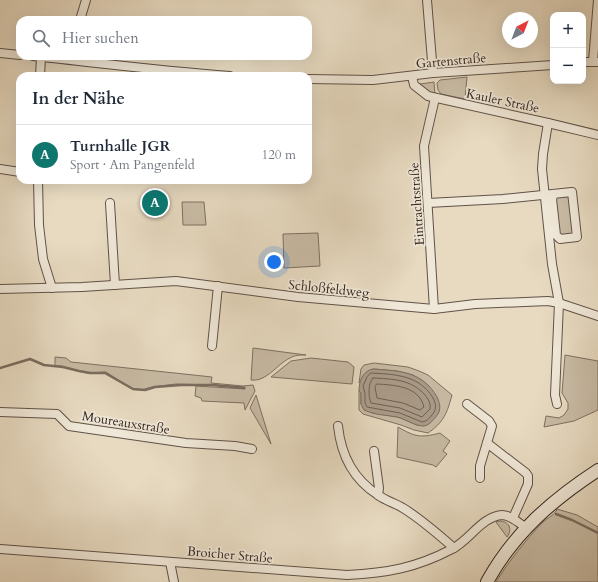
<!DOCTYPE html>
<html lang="de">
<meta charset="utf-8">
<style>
body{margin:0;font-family:Cardo,serif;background:#f6f6f7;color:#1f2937}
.controls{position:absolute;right:12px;top:12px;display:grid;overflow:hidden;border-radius:8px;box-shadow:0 4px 16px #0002}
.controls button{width:36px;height:36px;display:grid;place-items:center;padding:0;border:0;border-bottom:1px solid #e0e1e3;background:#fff;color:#1f2937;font:20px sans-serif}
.compass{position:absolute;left:502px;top:12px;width:36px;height:36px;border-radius:50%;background:#fff;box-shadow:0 4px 16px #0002;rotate:42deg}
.you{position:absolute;left:274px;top:262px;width:14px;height:14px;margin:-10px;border:3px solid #fff;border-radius:50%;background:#1a73e8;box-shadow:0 0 0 6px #1a73e833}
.badge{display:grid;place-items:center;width:26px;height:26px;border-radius:50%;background:#0f766e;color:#fff;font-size:13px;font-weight:700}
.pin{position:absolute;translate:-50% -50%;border:2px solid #fff;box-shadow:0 1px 4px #0006}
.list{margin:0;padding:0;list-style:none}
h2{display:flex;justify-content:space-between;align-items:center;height:52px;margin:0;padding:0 16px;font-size:17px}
h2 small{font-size:13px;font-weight:400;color:#747a83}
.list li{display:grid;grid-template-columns:26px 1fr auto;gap:12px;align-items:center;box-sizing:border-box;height:60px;padding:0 16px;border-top:1px solid #e0e1e3}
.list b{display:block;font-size:15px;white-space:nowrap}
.list p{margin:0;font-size:13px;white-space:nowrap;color:#747a83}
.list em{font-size:13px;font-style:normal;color:#747a83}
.icon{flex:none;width:22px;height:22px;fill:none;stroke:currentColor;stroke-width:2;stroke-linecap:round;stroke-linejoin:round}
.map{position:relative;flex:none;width:598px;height:582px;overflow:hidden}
.search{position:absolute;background:#fff;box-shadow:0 4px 16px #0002;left:16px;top:16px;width:296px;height:44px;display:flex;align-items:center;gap:10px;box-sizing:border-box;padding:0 14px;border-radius:12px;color:#747a83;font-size:15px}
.panel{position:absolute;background:#fff;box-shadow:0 4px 16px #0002;left:16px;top:72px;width:296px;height:112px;border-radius:12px}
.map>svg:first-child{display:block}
</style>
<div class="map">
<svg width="598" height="582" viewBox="0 0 598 582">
<rect width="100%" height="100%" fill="#e7dac1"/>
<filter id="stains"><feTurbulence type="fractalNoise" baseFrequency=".005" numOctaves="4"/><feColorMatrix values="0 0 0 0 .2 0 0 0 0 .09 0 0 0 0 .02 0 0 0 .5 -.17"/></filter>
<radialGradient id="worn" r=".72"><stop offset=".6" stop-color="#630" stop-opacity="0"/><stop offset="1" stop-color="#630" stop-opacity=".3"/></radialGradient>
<g fill="#c8bba5" stroke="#7e7062">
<polygon points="467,77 465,99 441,94 438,90 437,83 440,80"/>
<polygon points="434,82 435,94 428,92 420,84"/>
<polygon points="569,194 575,234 560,238 554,200 556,196"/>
<polygon points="182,202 204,202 206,225 183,225"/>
<polygon points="318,233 320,266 284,268 283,234"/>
<path d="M253 348 306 355C300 355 295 355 290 358 277 364 267 382 251 380Z"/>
<polygon points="565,355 598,361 598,410 574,421 544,427 546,416 559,418 564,415 568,409 568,403 562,393"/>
<polygon points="55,357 66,358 71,362 212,377 211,383 243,386 253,385 255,391 245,410 244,403 202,401 201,398 195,396 196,386 245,389 245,387 211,385 176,384 152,387 142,390 132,389 106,372 87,373 61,366 55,366"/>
<polygon points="311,358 348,362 354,367 352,384 271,377 291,361"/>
<path d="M374 363 408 367 419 371 428 375 452 395C447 413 444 422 428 433L414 430 401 425 363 414 359 410V391L361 393V404L372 413 398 417 417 425H426L432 421 428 385 413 375 397 371 373 369 363 376 361 381 359 383 361 369 364 365Z"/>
<polygon points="256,395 271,444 250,408"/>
<path d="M398 427C415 437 421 438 440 433L450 441 443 451 447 454 436 467 433 465 397 457Z"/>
<path d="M557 509 577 515 598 527V582H496C509 561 525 541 542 523 547 518 555 515 557 509Z"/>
<path d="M499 521C509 521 513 529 507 537L496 522Z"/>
</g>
<path fill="#aa9c8a" stroke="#7a6c5f" d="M373 369C400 371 422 371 437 397 440 403 441 409 438 414 434 419 430 425 424 426 414 426 406 419 397 417 386 415 375 415 364 410L361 404V393L359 391C359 382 362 371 373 369Z"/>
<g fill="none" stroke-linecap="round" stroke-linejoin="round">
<g stroke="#6e6054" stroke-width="1">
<path d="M371 373C376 373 382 374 387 374 406 376 422 380 433 398 436 404 437 409 432 415 429 419 427 421 422 422L400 413 367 407 365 403V393L363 386 367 377Z"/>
<path d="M373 378C392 379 411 379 425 395 428 399 431 403 430 409L422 417 400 408 371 403C368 396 368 383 373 378Z"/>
<path d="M377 384C394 385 419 386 424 407L420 410 403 403 377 398 375 387Z"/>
</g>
<g stroke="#7a6c5f" stroke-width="2.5">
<polyline points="0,368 30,359 44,365 63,367 79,371 90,373 105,373 133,389 145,390 155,387 181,385 213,385 244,388"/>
<polyline points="556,514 572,520 598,533"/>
</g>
<defs>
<g id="minor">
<polyline points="427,0 433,73"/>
<polyline points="80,20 86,0"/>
<polyline points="0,53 20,55"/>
<path d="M33 56C99 63 164 71 230 76"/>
<polyline points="593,61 598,0"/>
<polyline points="583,62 598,62"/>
<polyline points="40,76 41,57"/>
<polyline points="412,76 414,85 428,96 548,123 598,135"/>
<polyline points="308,79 373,80 433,73 553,65"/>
<polyline points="548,123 543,154 542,169 552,264 559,303 555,395 557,404"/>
<polyline points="0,169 20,172"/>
<polyline points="38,180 39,225 43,259 52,288"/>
<polyline points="110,203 115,285"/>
<polyline points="428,203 503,199 572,192 577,237 560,239 556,235 552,199 554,194"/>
<polyline points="0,289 82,287 176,281 298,297 434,309 475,304 548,301 559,303 598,316"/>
<polyline points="434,309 424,146 435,98"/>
<polyline points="212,346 218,286"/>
<polyline points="467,404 489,421 492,426 480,466 480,478"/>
<polyline points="0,412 57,414 69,426 186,443 235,446 252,449"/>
<path d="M338 426C341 455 353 479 378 495 386 501 395 503 403 508 421 519 438 534 454 548"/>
<polyline points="487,443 526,473 528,476 528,484 513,518"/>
<polyline points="374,451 379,488 378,495"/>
<path d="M0 549 347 575C387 573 416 568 452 549 470 540 481 517 502 515 511 515 519 523 526 528"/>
<polyline points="170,562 174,582"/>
</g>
<path id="secondary" d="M487 582C514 533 552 500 598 470"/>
</defs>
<use href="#minor" stroke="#605247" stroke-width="10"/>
<use href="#secondary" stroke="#33241e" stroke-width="14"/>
<use href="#minor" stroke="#efe7d7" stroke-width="8"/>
<use href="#secondary" stroke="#efe7d7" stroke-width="12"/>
</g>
<g text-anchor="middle" stroke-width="3.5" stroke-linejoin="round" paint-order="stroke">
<g font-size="13" fill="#33241e" stroke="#efe7d7">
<text transform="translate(451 60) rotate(-5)" y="5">Gartenstraße</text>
<text transform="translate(503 100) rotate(12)" y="5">Kauler Straße</text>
<text transform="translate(416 204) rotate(-94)" y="5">Eintrachtstraße</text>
<text transform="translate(329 288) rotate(6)" y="5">Schloßfeldweg</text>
<text transform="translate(126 422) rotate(9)" y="5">Moureauxstraße</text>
<text transform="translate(230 554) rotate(5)" y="5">Broicher Straße</text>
</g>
</g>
<rect width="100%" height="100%" filter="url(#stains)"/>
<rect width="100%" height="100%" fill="url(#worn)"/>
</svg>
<div class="controls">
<button>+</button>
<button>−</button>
</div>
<svg class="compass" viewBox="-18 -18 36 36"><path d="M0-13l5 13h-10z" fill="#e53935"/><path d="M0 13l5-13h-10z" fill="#747a83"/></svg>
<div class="you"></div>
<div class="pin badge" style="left:155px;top:203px">A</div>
<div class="search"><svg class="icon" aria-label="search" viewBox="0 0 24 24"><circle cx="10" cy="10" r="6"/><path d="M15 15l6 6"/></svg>Hier suchen</div>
<section class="panel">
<h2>In der Nähe<small></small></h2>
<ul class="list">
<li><span class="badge">A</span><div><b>Turnhalle JGR</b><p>Sport · Am Pangenfeld</p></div><em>120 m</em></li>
</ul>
</section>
</div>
